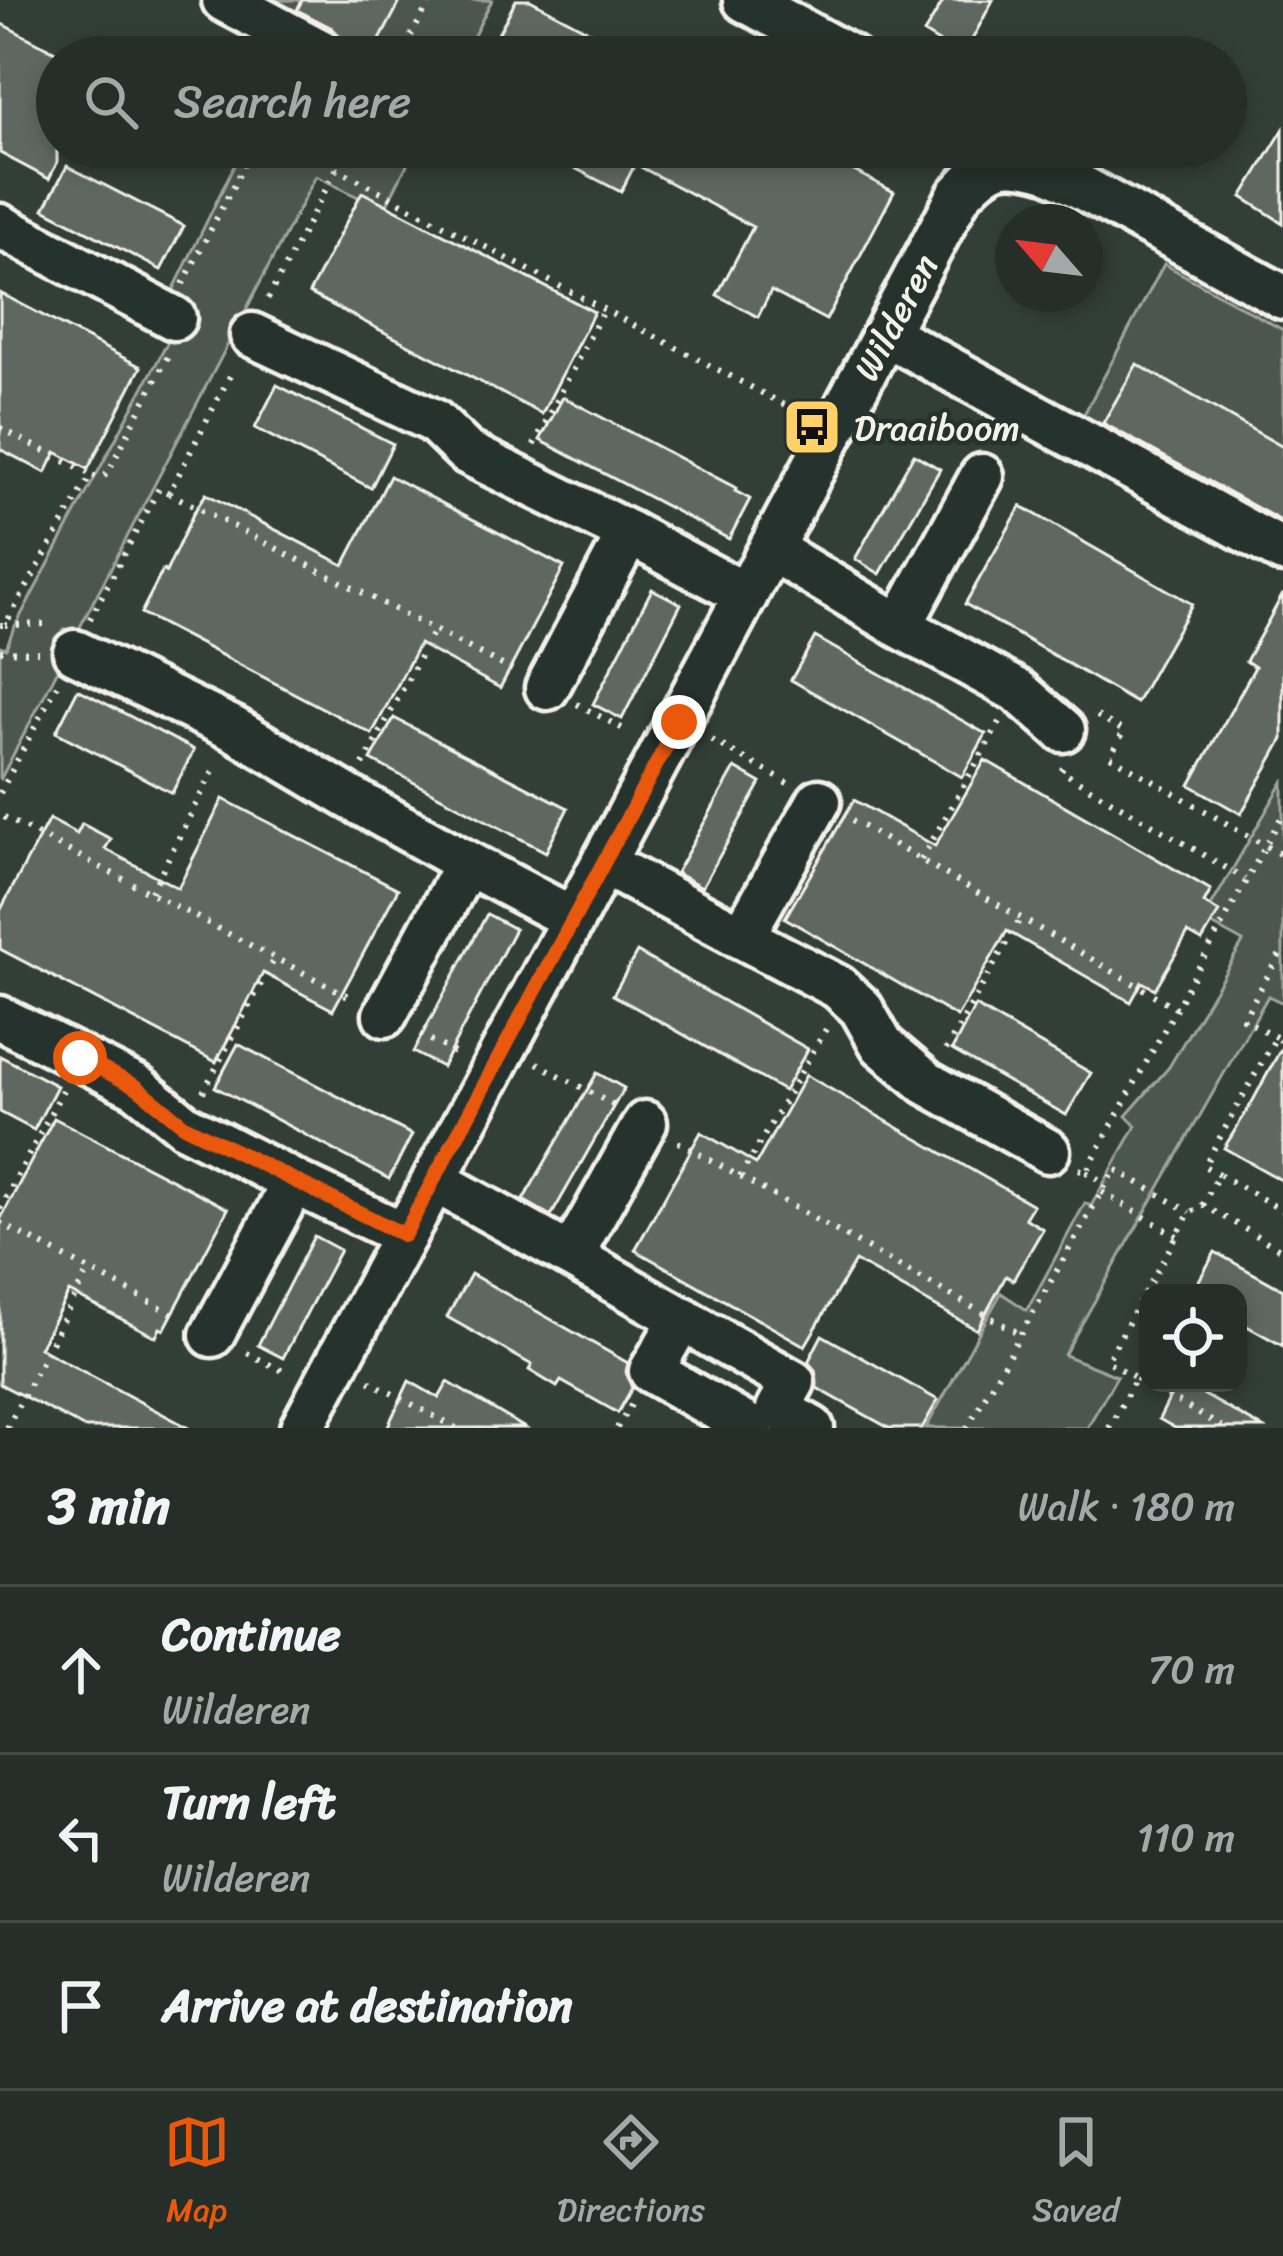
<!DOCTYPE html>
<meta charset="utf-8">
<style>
body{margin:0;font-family:Sriracha,sans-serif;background:#2e3632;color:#f1f3f6}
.controls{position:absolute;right:36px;bottom:36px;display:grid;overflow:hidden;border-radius:24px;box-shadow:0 6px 18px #0003}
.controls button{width:108px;height:108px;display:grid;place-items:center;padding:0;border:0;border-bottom:3px solid #424a47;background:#262e2a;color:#f1f3f6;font:60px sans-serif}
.compass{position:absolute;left:995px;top:204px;width:108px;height:108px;border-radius:50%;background:#262e2a;box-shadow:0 6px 18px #0003;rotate:298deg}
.stop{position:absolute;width:36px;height:36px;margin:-27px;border:9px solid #ea580c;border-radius:50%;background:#fff}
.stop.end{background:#ea580c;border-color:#fff;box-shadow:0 3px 12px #0008}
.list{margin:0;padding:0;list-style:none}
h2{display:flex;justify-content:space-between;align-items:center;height:156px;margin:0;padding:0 48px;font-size:51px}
h2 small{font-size:39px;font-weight:400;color:#a4a8a8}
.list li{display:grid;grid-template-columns:78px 1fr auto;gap:36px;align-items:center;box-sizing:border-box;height:168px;padding:0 48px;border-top:3px solid #424a47}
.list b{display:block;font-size:45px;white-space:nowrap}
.list p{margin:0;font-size:39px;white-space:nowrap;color:#a4a8a8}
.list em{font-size:39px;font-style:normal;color:#a4a8a8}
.icon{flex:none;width:66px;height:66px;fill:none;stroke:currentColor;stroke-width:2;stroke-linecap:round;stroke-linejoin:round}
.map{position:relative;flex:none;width:1283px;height:1428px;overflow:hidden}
.search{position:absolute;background:#262e2a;box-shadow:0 6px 18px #0003;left:36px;right:36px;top:36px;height:132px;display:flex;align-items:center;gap:30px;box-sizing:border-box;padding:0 42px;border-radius:66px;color:#a4a8a8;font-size:45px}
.sheet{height:660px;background:#262e2a}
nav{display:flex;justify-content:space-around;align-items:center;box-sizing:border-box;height:168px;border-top:3px solid #424a47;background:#262e2a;font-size:33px;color:#a4a8a8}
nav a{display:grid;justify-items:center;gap:6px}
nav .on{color:#ea580c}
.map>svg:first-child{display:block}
</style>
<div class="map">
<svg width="1283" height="1428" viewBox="0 0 1283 1428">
<rect width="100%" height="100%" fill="#323e38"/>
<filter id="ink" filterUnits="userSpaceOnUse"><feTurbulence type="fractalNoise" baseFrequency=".00833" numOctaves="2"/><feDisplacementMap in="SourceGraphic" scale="24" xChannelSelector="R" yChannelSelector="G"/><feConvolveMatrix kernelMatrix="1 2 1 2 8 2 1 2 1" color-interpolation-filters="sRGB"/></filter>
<g filter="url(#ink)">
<g fill="#4c564f" stroke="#a0a49c" stroke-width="3">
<polygon points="270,0 492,0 463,57 351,57 358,43"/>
<polygon points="243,147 416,147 384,210 316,176 0,780 0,646 6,648 13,630 185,310 168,301"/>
<polygon points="1164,264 1283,330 1283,528 1083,416"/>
<polygon points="1283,782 1283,1003 1268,996 1064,1355 1117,1376 1087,1428 926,1428 1001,1293 1027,1310 1085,1203 1091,1206 1136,1126 1126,1116 1169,1067 1243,942 1203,920"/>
</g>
<g fill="#5f6861" stroke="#f4f1e8" stroke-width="3">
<polygon points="302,0 401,0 371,57 344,56 345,49 341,37 332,28 297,10"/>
<polygon points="516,0 530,0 638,57 486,57"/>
<polygon points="944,0 993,0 963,57 924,33"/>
<polygon points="0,23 57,53 57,163 49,179 0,153"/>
<polygon points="1283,130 1283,223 1242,197"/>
<polygon points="534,147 759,147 787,161 795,147 808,147 894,192 826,320 771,291 758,317 717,295 753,227 635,164 621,192"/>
<polygon points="67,166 184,226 161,270 44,209"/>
<polygon points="362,192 594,312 542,414 309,293"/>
<polygon points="0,293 141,367 88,469 56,452 46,473 0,449"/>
<polygon points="1137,364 1283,447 1283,522 1103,423"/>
<polygon points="277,385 393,444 371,488 255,428"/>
<polygon points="563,397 736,488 735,491 750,499 729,539 540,440"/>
<polygon points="914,454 940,469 880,574 855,559"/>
<polygon points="390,476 564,567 500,688 419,644 372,734 141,613 163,570 166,572 194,512 206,494 344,565"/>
<polygon points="1021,506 1192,604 1136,703 965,604"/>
<polygon points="652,589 681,604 622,719 593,704"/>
<polygon points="1283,594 1283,739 1241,814 1190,785 1255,667 1246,661"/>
<polygon points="815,637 986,734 962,777 791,680"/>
<polygon points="78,689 194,750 172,793 56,732"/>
<polygon points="394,718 568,808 546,852 371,760"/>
<polygon points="985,760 1211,890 1204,903 1219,912 1202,941 1188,933 1155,989 1142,982 1131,1002 1007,931 957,1017 785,918 854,800 935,846"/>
<polygon points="735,768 761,783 702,887 676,873"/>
<polygon points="223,799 398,889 333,1010 263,973 216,1062 0,949 0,911 49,819 77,834 82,824 111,839 105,849 178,888"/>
<polygon points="487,914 515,929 442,1067 413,1052"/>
<polygon points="637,952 808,1049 784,1091 613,995"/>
<polygon points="975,1006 1091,1073 1066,1115 952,1050"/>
<polygon points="238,1044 412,1135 389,1179 215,1087"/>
<polygon points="1283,1045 1283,1181 1224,1148 1250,1106"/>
<polygon points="0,1056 57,1086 34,1130 0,1112"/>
<polygon points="597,1073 624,1088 551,1216 523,1200"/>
<polygon points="806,1075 1033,1205 1025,1218 1043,1229 1013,1280 1006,1276 977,1330 855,1261 805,1346 635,1250 701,1132 756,1164"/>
<polygon points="54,1118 228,1209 164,1330 160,1328 156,1337 69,1292 39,1348 189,1428 85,1428 0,1384 0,1220"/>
<polygon points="314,1236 340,1250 283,1358 258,1345"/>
<polygon points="1215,1252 1283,1290 1283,1346 1238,1321 1238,1293 1192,1293"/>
<polygon points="471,1274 628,1363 626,1372 632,1388 618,1413 561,1381 557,1387 529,1370 532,1365 447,1317"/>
<polygon points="822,1335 938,1400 922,1428 889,1428 817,1388 815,1370 808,1362"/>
<polygon points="409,1381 439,1398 448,1382 525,1428 387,1428"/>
<polygon points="1177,1383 1183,1383 1263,1428 1175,1428 1159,1419"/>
</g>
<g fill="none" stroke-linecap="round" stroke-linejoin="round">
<defs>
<g id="street">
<polyline points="224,0 320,51"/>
<polyline points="745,0 850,57"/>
<polyline points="0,226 174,318"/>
<polyline points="886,334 1283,551"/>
<polyline points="252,335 434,421 466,452 629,533"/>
<polyline points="771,549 900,626 982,476"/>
<polyline points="900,626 1018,691 1063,730"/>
<polyline points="75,652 234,729 347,796 467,863"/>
<polyline points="547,688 629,533 746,595"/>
<polyline points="603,863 742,937 819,801"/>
<polyline points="742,937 838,987 861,1008 882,1045 927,1083 1048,1151"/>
<polyline points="385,1015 467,863 573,919"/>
<polyline points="0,1018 137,1087 185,1126 294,1182"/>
<polyline points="434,1180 571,1256 645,1123"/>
<polyline points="571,1256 793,1382 778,1409 812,1428"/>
<polyline points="682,1318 651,1371 751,1428"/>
<polyline points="212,1335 294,1182 405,1235"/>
<path d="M302 1428 959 195C989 161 1003 156 1048 169L1283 297"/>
</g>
</defs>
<use href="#street" stroke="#f4f1e8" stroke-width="51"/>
<g stroke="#f4f1e8" stroke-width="6" stroke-dasharray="3 9" stroke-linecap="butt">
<polyline points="399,57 431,0"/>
<polyline points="336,168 800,413"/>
<polyline points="183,284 253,147"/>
<polyline points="268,299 348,147"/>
<polyline points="0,428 91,475"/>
<polyline points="534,445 604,309"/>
<polyline points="169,493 512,670"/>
<polyline points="90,619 159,488 169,493 233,370"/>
<polyline points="0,625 5,625 91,475 101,478 107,474 170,352"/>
<polyline points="5,625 49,624"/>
<polyline points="0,651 38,652"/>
<polyline points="577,704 629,732"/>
<polyline points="1097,716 1124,731 1110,756 1283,856"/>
<polyline points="712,740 789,784"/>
<polyline points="363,765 434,630"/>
<polyline points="1063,768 1061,771 1245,879"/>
<polyline points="0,793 57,685"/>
<polyline points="4,817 350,997"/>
<polyline points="852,820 1176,1008"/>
<polyline points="921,860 1000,722"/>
<polyline points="151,892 216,765"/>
<polyline points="420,1034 456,1054"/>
<polyline points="1276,1037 1243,1019 1283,949"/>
<polyline points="946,1050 1021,917"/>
<polyline points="537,1063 615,1106"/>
<polyline points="203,1092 275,958"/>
<polyline points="678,1142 1020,1334"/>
<polyline points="1079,1169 1086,1172 1283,814"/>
<polyline points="1086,1172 1107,1184"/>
<polyline points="1219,1174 1204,1166 1276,1037 1283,1042"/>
<polyline points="740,1177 826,1029"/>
<polyline points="1102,1192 1177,1236"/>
<polyline points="1203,1205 1283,1251"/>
<polyline points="0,1209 63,1090"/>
<polyline points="0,1223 177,1316"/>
<polyline points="247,1353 289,1374"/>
<polyline points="1136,1378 1224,1428"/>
<polyline points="369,1381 456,1428"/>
<polyline points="7,1428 89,1269"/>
<polyline points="617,1428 631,1405"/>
<polyline points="967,1428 1115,1169 1190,1212"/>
<polyline points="1109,1428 1136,1378 1107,1361 1190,1212 1201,1208 1219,1174 1283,1211"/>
</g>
<use href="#street" stroke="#26332d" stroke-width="42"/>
</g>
</g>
<g fill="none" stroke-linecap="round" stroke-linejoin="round" filter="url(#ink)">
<polyline stroke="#ea580c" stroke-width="15" points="80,1058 137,1087 185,1126 404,1235 679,722"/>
</g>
<defs>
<symbol id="bus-square" viewBox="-11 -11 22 22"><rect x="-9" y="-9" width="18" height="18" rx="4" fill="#ffd166" stroke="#26332d"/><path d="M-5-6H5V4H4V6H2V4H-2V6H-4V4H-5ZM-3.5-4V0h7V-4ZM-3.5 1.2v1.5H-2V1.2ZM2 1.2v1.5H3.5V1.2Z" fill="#111"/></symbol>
</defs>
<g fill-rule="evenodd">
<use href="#bus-square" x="779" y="394" width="66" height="66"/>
</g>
<g text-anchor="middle" stroke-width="9" stroke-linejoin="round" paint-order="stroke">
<g font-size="36" fill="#f4f1e8" stroke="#26332d">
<text transform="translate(895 317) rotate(-62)" y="13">Wilderen</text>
</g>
<g font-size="36" fill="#f4f1e8" stroke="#26332d" text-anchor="start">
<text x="854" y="440">Draaiboom</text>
</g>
</g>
</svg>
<div class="controls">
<button><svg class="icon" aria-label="locate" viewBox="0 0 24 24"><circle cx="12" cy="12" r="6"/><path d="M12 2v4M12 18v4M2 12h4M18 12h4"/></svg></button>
</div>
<svg class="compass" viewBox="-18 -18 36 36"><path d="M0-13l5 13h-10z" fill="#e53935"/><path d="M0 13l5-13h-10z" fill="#a4a8a8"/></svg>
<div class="stop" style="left:80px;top:1058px"></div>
<div class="stop end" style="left:679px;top:722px"></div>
<div class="search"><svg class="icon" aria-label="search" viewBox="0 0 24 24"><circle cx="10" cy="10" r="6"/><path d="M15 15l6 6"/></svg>Search here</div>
</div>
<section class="sheet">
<h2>3 min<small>Walk · 180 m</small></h2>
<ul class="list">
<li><svg class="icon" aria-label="ahead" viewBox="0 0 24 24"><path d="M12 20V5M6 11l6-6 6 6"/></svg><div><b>Continue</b><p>Wilderen</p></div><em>70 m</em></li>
<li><svg class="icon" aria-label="left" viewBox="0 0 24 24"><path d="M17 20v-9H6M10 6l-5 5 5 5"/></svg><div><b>Turn left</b><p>Wilderen</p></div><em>110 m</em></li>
<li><svg class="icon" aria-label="arrive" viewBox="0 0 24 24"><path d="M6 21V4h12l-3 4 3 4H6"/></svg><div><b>Arrive at destination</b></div></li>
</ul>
</section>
<nav>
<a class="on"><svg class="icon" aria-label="map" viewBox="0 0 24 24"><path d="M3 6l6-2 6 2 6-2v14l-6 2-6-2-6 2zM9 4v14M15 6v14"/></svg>Map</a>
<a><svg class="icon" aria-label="directions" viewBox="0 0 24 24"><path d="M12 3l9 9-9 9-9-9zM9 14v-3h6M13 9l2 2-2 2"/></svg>Directions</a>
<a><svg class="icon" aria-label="saved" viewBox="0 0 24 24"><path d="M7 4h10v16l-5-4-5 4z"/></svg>Saved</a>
</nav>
